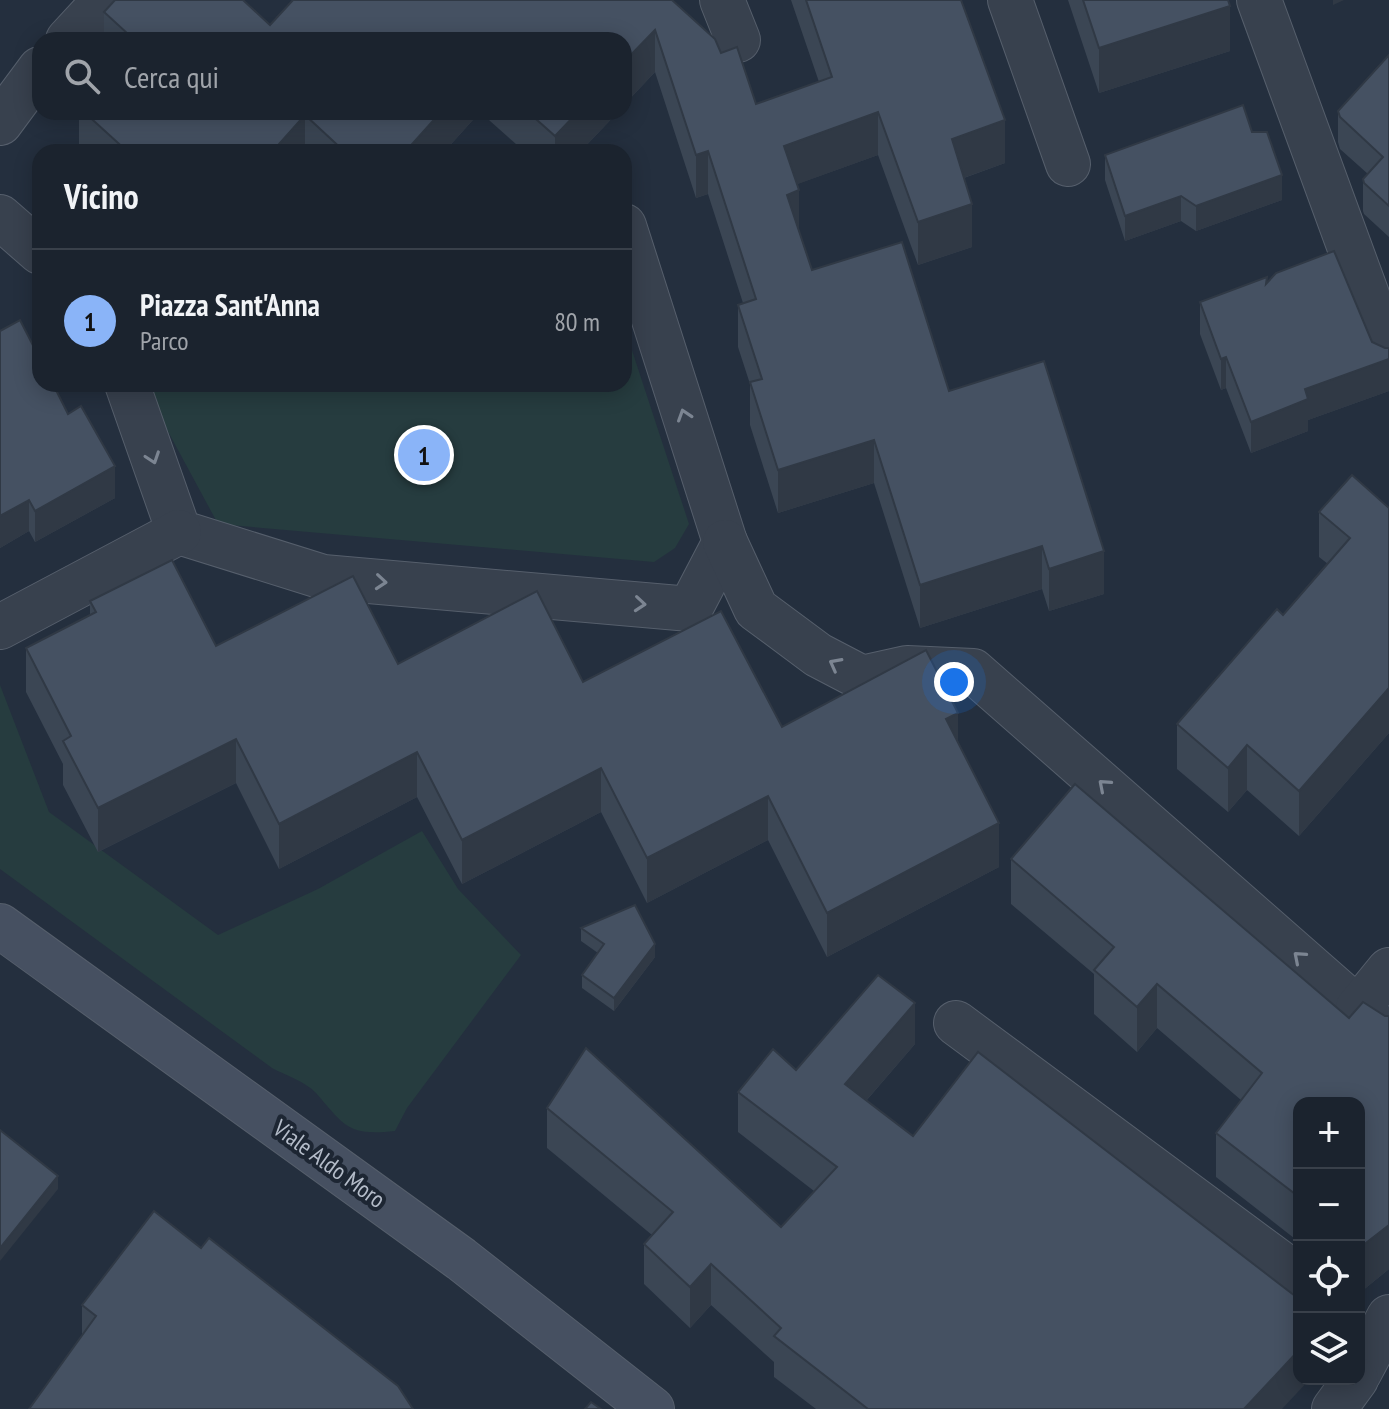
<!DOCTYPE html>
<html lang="it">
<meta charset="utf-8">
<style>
body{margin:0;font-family:"PT Sans Narrow",sans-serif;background:#242b36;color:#f1f3f6}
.controls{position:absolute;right:24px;bottom:24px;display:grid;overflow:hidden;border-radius:16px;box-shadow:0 4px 20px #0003}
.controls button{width:72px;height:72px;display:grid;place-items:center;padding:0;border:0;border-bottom:2px solid #39404a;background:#1b232e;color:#f1f3f6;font:40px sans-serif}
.you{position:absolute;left:954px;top:682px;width:28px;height:28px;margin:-20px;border:6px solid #fff;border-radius:50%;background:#1a73e8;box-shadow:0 0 0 12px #1a73e833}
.badge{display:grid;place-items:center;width:52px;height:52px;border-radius:50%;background:#8ab4f8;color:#111;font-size:26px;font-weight:700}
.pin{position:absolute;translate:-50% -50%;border:4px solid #fff;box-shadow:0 2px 8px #0006}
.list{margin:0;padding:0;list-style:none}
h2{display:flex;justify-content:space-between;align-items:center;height:104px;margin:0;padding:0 32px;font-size:34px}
h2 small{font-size:26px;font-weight:400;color:#a0a4aa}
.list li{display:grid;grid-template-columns:52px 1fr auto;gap:24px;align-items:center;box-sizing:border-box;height:144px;padding:0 32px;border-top:2px solid #39404a}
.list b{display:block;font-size:30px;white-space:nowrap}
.list p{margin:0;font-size:26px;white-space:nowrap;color:#a0a4aa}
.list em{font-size:26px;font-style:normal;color:#a0a4aa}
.icon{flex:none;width:44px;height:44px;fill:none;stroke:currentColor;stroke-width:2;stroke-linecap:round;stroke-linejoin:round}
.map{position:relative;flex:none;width:1389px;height:1409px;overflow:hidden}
.search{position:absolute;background:#1b232e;box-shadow:0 4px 20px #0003;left:32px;top:32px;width:600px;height:88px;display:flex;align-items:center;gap:20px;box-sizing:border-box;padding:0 28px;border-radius:24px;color:#a0a4aa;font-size:30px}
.panel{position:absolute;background:#1b232e;box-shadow:0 4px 20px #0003;left:32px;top:144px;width:600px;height:248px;border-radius:24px}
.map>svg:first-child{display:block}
</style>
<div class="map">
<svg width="1389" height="1409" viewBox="0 0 1389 1409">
<rect width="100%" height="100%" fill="#242f3e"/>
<g fill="#263c3f">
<polygon points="624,326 689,524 675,548 654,562 218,524 144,387 624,384"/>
<path d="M0 685 49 812 218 935 318 889 422 831 458 889 521 955 407 1108 395 1131C347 1136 345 1126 316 1093 306 1082 285 1075 272 1068L0 869Z"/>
</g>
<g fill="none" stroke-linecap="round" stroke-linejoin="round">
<defs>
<g id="street">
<polyline points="722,0 738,40"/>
<polyline points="1010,0 1068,164"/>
<polyline points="1259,0 1389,355"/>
<polyline points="68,40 105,0"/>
<polyline points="0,123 40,69"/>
<polyline points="0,217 40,252"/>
<polyline points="127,384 179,532 323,577 690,609 725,542 624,226"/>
<polyline points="725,542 756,609 818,655 862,678 907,668 973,671 1389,1036"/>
<polyline points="0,627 179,532"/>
<polyline points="1358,1008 1389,970"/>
<polyline points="956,1023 1299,1277"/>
<polyline points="1359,1373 1389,1317"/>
<polyline points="1334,1409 1356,1379"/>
</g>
<polyline id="secondary" points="0,926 461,1259 652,1409"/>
</defs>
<use href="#street" stroke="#565f6c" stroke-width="46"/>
<use href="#secondary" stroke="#565f6c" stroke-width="46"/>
<use href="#street" stroke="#38414e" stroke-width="44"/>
<use href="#secondary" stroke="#465061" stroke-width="44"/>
</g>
<g fill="#3b4654">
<polygon points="672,0 721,53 756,104 819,82 791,0 961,0 1005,163 964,178 972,247 918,265 878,155 797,184 799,230 812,270 949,391 1104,594 1049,611 1042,589 920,628 874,483 778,513 750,425 750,384 738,347 738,305 743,303 708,194 696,198 655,72 624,105 624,40 104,40 104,12 270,25"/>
<polygon points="1068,0 1228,0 1230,51 1099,93"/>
<polygon points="1389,55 1389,237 1364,214 1363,211 1363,179 1368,174 1340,149 1338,142 1338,111"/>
<polygon points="79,112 480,112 444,152 81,152 79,150"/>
<polygon points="480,112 618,112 580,152 525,152"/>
<polygon points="1252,132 1282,200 1196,231 1181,221 1125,241 1105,180 1105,155"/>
<polygon points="1267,283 1372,342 1385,348 1389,348 1389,391 1308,420 1308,431 1251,453 1226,388 1221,390 1200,334 1200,302"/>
<polygon points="0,331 68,414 115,498 35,542 29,531 0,548"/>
<polygon points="1389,508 1389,733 1299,836 1247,790 1228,812 1177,769 1177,724 1283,615 1328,564 1319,557 1319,512"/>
<polygon points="90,601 216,646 583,682 782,727 958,743 999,867 827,957 768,840 647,903 601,812 462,884 417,797 279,869 236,783 98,852 63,785 63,764 26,692 26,648 90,615"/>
<polygon points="1011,859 1349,1018 1389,1016 1389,1269 1362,1291 1359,1289 1359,1103 1299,1103 1299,1242 1216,1177 1216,1133 1241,1100 1157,1028 1137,1052 1094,1014 1094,974 1011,904"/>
<polygon points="581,928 655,957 614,1011 582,988 582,975 598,953 581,941"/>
<polygon points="915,1044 866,1101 1282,1409 816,1409 774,1377 774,1362 711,1305 690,1328 644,1284 644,1244 652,1235 547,1148 547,1108 781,1227 814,1191 738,1132 738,1092 796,1070"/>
<polygon points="82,1305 413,1409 82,1335"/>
</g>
<g fill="#303945">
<polygon points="1333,0 1344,0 1333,5"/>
<polygon points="1230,6 1230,51 1099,93 1099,48"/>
<polygon points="655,30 655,72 624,105 624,62"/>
<polygon points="441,112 480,112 444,152 405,152"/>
<polygon points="578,112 618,112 580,152 555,152 555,136"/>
<polygon points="878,112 878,155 784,189 784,146"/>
<polygon points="305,115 305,152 272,152"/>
<polygon points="1005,120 1005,163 952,182 952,139"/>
<polygon points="708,151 708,194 696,198 696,155"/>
<polygon points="1282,175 1282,200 1196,231 1196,206"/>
<polygon points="799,190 799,233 787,195"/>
<polygon points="1181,196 1181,221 1125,241 1125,216"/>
<polygon points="972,204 972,247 918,265 918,222"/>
<polygon points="1226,357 1226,388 1221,390 1221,359"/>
<polygon points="1389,359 1389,391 1308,420 1308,431 1251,453 1251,422 1305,389"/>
<polygon points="874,440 874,483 778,513 778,470"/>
<polygon points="115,466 115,498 35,542 35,511"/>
<polygon points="29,500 29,531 0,548 0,516"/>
<polygon points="1042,546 1042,589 920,628 920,585"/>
<polygon points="1104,551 1104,594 1049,611 1049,569"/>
<polygon points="1389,688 1389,733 1299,836 1299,791"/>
<polygon points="958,713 958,757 946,719"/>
<polygon points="236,739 236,783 98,852 98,808"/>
<polygon points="1247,745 1247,790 1228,812 1228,768"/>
<polygon points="417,752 417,797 279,869 279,824"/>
<polygon points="601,768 601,812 462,884 462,840"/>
<polygon points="768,796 768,840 647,903 647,858"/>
<polygon points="999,823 999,867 827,957 827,913"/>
<polygon points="655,944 655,957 614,1011 614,998"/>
<polygon points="1157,984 1157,1028 1137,1052 1137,1007"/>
<polygon points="915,1003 915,1044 845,1125 845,1084"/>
<polygon points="58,1176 58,1189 0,1261 0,1248"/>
<polygon points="1389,1225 1389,1269 1362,1291 1362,1246"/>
<polygon points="711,1264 711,1305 690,1328 690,1287"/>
<polygon points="1299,1350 1299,1379 1310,1379 1282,1409 1244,1409"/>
</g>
<g fill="#455162" stroke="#303945" stroke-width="2">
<polygon points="115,0 243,0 270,25 293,0 672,0 715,39 721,53 737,47 756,104 832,77 806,0 961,0 1005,120 952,139 972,204 918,222 878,112 784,146 799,190 787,195 812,270 902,242 949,391 1044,361 1104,551 1049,569 1042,546 920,585 874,440 778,470 750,382 762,379 738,305 756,299 708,151 696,155 655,30 624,62 624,40 121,40 127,33 104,12"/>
<polygon points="1083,0 1228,0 1230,6 1099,48"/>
<polygon points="1389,55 1389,206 1364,183 1363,179 1383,157 1340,117 1338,111"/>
<polygon points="1243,105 1252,132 1267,132 1282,175 1196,206 1181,196 1125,216 1105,155"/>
<polygon points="84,112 441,112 405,152 345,152 305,115 272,152 128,152"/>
<polygon points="528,112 578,112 555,136"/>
<polygon points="1334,251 1372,342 1385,348 1389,348 1389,359 1305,389 1308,399 1251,422 1226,357 1221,359 1200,302 1267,277 1266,284 1276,273"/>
<polygon points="20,320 40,359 40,384 53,384 68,414 81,406 115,466 35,511 29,500 0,516 0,331"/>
<polygon points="1352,475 1389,508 1389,688 1299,791 1247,745 1228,768 1177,724 1277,609 1283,615 1350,538 1319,512"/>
<polygon points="172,560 216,646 353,576 398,664 537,591 583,682 721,611 782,727 926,650 958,713 946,719 999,823 827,913 768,796 647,858 601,768 462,840 417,752 279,824 236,739 98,808 63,741 71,736 26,648 96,612 90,601"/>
<polygon points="1075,784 1349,1018 1363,1002 1385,1016 1389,1016 1389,1225 1362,1246 1359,1244 1359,1103 1299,1103 1299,1197 1216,1133 1262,1073 1157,984 1137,1007 1094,970 1114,947 1011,859"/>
<polygon points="635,905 655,944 614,998 582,975 604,944 581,928"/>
<polygon points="878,975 915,1003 845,1084 913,1136 978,1052 1299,1299 1299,1350 1244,1409 868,1409 774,1336 781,1328 711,1264 690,1287 644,1244 673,1212 547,1108 586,1048 781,1227 837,1167 738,1092 773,1049 796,1070"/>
<polygon points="0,1130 58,1176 0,1248"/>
<polygon points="154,1211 201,1248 209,1238 398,1386 413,1409 29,1409 96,1316 82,1305"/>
<polygon points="591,1402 601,1409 585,1409"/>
</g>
<defs><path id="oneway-chevron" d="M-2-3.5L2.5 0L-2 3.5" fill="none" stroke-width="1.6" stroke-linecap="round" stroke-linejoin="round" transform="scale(2)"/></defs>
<g stroke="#7c8592">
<use href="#oneway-chevron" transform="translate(684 415) rotate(-108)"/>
<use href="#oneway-chevron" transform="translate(153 458) rotate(71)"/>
<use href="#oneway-chevron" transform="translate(381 582) rotate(5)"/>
<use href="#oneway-chevron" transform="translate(640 604) rotate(5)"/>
<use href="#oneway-chevron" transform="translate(835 664) rotate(-152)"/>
<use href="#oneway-chevron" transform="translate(1104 785) rotate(-139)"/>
<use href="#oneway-chevron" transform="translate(1299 957) rotate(-139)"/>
</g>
<g text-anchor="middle" stroke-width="8" stroke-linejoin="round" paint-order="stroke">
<g font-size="24" fill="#b4bcc9" stroke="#1d2633">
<text transform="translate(329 1164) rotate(36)" y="8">Viale Aldo Moro</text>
</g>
</g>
</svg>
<div class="controls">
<button>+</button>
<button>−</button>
<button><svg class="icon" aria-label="locate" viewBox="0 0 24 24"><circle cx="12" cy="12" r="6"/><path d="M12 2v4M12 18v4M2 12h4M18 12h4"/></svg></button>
<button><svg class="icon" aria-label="layers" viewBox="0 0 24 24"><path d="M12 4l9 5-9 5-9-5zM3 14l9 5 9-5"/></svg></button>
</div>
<div class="you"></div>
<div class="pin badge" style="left:424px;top:455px">1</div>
<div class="search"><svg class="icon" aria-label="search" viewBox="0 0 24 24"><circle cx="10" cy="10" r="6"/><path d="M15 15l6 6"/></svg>Cerca qui</div>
<section class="panel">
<h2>Vicino<small></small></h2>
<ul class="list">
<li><span class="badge">1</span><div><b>Piazza Sant'Anna</b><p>Parco</p></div><em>80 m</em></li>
</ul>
</section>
</div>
